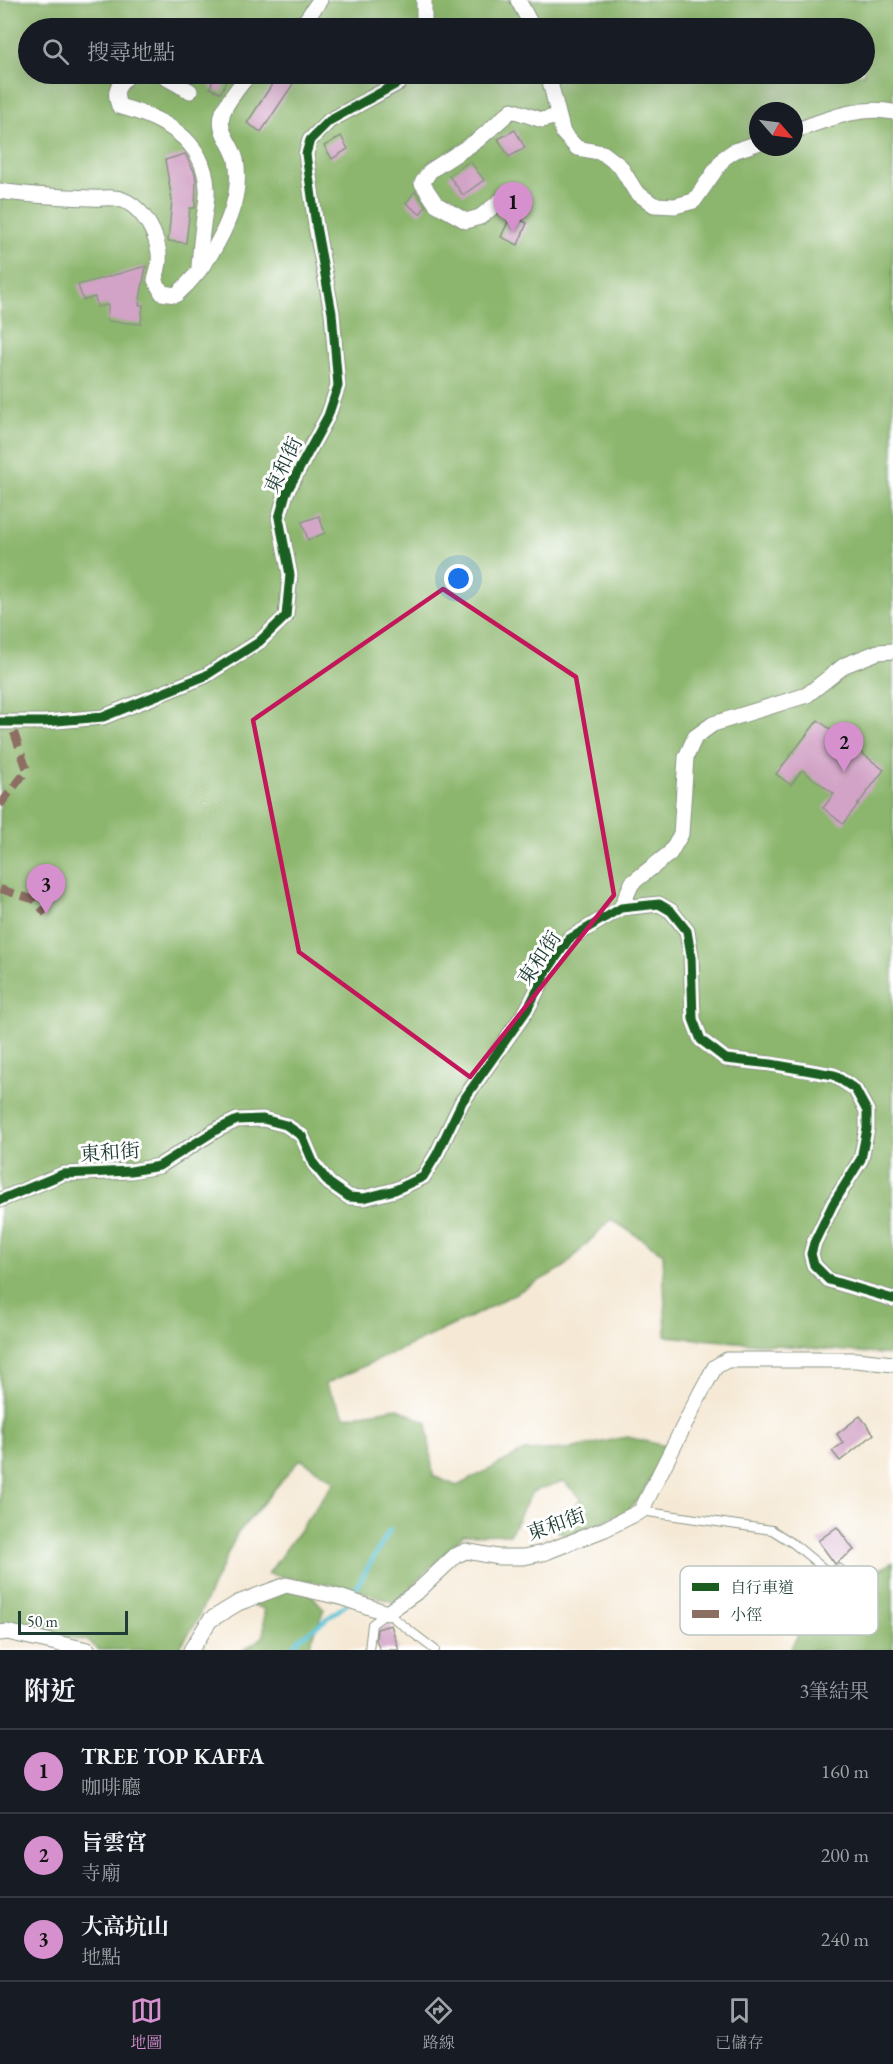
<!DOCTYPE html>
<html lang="zh-TW">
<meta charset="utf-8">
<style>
body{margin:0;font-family:"EB Garamond","Noto Serif TC",serif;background:#242831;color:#f1f3f6}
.compass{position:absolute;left:749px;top:102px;width:54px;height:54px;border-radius:50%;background:#171b24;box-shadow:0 6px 24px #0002;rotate:118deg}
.scale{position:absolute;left:18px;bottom:15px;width:110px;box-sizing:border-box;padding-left:6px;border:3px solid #1f3d34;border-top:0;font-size:16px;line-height:21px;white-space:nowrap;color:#1f3d34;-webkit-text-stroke:4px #fff;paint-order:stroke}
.you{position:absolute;left:459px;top:579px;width:21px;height:21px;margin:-15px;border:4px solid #fff;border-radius:50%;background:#1a73e8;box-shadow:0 0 0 9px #1a73e833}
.badge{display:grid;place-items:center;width:39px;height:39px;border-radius:50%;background:#d690ce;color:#111;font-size:20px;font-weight:700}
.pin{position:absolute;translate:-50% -50px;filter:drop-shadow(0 2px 3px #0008)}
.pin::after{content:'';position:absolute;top:32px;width:21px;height:18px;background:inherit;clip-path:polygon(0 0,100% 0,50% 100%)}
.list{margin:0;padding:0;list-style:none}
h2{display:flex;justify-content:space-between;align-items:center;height:78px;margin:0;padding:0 24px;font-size:26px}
h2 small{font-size:20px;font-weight:400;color:#9ea1a6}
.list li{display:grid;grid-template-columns:39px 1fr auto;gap:18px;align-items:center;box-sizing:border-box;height:84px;padding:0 24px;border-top:2px solid #363941}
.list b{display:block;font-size:22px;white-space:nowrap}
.list p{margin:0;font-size:20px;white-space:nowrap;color:#9ea1a6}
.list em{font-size:20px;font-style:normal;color:#9ea1a6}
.icon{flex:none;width:33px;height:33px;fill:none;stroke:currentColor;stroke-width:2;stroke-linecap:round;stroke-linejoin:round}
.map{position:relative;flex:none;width:893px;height:1650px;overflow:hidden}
.search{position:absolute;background:#171b24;box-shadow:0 6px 24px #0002;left:18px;right:18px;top:18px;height:66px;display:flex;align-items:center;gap:15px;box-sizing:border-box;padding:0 21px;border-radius:33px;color:#9ea1a6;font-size:22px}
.sheet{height:330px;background:#171b24}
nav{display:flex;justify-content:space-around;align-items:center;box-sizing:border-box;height:84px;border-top:2px solid #363941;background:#171b24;font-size:16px;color:#9ea1a6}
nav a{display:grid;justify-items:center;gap:3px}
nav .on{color:#d690ce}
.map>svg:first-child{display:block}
</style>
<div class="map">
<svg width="893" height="1650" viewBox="0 0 893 1650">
<rect width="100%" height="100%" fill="#fff"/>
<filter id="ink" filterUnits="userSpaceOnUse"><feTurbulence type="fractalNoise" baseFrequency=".0167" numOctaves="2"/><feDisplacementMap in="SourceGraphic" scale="12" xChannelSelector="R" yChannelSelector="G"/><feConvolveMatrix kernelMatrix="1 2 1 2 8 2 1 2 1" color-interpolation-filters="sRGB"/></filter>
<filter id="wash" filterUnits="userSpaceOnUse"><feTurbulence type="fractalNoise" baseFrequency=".008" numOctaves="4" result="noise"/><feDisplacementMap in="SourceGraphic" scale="24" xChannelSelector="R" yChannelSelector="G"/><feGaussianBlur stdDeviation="1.35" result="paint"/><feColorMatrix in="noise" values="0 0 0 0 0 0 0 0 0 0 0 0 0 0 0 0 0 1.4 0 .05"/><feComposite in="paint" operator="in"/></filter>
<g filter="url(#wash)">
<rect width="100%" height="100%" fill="#f5e9d5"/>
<g fill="#8cb66d" stroke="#567a50" stroke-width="1.5" fill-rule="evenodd">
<path d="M0 0H893V1355L666 1336 663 1253 611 1219 563 1268 473 1316 325 1384 345 1417 397 1408 427 1423 433 1476 457 1486 524 1451 570 1449 627 1437 670 1447 639 1498 629 1510 571 1536 557 1531 581 1498 563 1481 532 1492 510 1534 463 1535 395 1603 351 1588 268 1574 335 1481 300 1459 237 1534 194 1626 178 1650H99L88 1641 0 1625ZM28 28H864V74H28ZM758 111H794V147H758Z"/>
<polygon points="893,1562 893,1650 790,1650 814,1605"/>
<polygon points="260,1589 308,1591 324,1609 308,1650 243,1650 264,1636 264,1609 251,1604"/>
</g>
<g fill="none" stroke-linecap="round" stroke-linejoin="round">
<g stroke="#5bc3d7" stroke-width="4.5">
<polyline points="354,1591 390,1530"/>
<polyline points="291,1650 298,1640 347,1604"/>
</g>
</g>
<g id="blocks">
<g fill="#d2a3c6">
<polygon points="215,74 229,74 221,93 210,88"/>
<polygon points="278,75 293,84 261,132 247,123"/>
<polygon points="515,130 525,148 509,157 498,139"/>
<polygon points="341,136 348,149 332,159 324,146"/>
<polygon points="185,154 195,173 196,182 195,208 190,208 186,243 168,241 172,200 165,160"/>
<polygon points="470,161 484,180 463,195 449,176"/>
<polygon points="415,191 426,206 420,214 406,203"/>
<polygon points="511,215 527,223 518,245 501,237"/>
<polygon points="146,266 139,305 143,305 141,324 107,321 108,305 97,307 95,297 83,300 78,285"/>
<polygon points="319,516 325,533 308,540 302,522"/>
<polygon points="818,720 884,770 843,824 823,808 834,794 802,770 791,785 776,774"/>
<polygon points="860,1416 874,1434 840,1461 832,1451 843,1443 837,1434"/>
<polygon points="837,1527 854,1550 835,1564 818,1541"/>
<polygon points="391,1625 399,1650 380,1650 376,1639 377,1629"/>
</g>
</g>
</g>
<g filter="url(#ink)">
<use href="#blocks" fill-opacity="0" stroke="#8a9384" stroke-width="1.5"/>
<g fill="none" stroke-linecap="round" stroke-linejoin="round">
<defs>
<g id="service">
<polyline points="641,1511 772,1530 794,1544 828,1572 840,1569"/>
<polyline points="369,1650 372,1624 387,1613 435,1650"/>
</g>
<g id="minor">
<polyline points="518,0 533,28"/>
<polyline points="296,28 306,20 320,0"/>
<polyline points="424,28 424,0"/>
<path d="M130 74C118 85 113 90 119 106 162 118 204 138 207 188 208 200 204 213 203 225 201 239 200 253 199 267"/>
<polyline points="159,74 190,91"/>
<polyline points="548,74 563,133 577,148 603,153 620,166 636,192 654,205 675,206 694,201 724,158 734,151 758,143"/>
<path d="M794 131C826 120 859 105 893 112"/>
<path d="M0 191C30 196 62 197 92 198 101 199 112 196 120 199 140 205 154 228 158 248 161 259 158 269 155 280L162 293 176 295C210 265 245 207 236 160 232 142 216 132 223 112 228 99 241 85 249 74"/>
<polyline points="503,199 480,217 466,221 436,204 422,183 430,171 478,140 512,110 542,120 558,116"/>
<polyline points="0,722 45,722 103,717 205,676 259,642 286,616 290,575 279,518 286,493 328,416 338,386 332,313 316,226 306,154 310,140 329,121 398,83 408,74"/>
<polyline points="621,908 632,883 670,853 681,834 686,757 695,737 713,724 807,695 845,665 878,652 893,651"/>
<polyline points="0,1200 63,1174 131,1171 159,1166 218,1129 237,1120 263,1119 286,1125 302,1136 314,1164 329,1183 349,1197 364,1198 395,1190 423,1177 437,1154 462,1102 527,1010 547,971 569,939 621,908 659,904 671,911 687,931 691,955 693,1019 701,1040 726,1059 771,1064 834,1075 855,1089 867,1111 867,1129 861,1159 833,1204 814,1243 811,1254 814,1265 829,1280 893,1299"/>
<polyline points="0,1633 7,1632 88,1650"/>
<polyline points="191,1650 210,1620 238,1603 286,1585 340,1597 387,1613 418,1591 455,1556 466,1551 498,1557 524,1557 543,1553 605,1529 641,1511 701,1392 715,1367 727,1360 856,1360 893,1364"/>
</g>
</defs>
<use href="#service" stroke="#8a9384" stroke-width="10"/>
<use href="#minor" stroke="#8a9384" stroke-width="17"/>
<use href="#service" stroke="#fff" stroke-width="8"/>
<use href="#minor" stroke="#fff" stroke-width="15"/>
<g stroke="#8d6e63" stroke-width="8" stroke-dasharray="15 8" stroke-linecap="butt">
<polyline points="0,805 27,770 10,721"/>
<polyline points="0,889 35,900 46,914"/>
</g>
<defs>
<g id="cycleway">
<polyline points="0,722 45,722 103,717 205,676 259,642 286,616 290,575 279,518 286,493 328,416 338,386 332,313 316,226 306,154 310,140 329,121 398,83 408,74"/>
<polyline points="0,1200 63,1174 131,1171 159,1166 218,1129 237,1120 263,1119 286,1125 302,1136 314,1164 329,1183 349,1197 364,1198 395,1190 423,1177 437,1154 462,1102 527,1010 547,971 569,939 621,908 659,904 671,911 687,931 691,955 693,1019 701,1040 726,1059 771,1064 834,1075 855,1089 867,1111 867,1129 861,1159 833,1204 814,1243 811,1254 814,1265 829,1280 893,1299"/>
</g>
</defs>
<use href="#cycleway" stroke="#fff" stroke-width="13"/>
<use href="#cycleway" stroke="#1b5e20" stroke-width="9"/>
</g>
</g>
<path fill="none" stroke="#c2185b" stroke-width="4.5" stroke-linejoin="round" d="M443 589 576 677 614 895 470 1077 299 952 253 720Z"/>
<g text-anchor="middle" stroke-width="6" stroke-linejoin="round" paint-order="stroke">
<g font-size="20" fill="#1f3d34" stroke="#fff">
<text transform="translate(283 465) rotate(-64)" y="7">東和街</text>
<text transform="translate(539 958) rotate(-56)" y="7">東和街</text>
<text transform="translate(110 1152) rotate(-4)" y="7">東和街</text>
<text transform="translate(556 1524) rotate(-19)" y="7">東和街</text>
</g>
</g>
<rect x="680" y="1566" width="198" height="69" rx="9" fill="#fff" stroke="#bcc5c2" stroke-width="1.5"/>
<rect x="692" y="1583" width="27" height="8" fill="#1b5e20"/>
<rect x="692" y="1610" width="27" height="8" fill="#8d6e63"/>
<g font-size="16" fill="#1f3d34">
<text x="730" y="1593">自行車道</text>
<text x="730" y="1620">小徑</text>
</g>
</svg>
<svg class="compass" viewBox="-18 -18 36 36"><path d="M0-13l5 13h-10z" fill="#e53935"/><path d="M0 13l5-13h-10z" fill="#9ea1a6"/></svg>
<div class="scale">50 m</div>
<div class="you"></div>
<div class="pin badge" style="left:513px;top:232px">1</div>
<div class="pin badge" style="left:844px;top:772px">2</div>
<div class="pin badge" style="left:46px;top:914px">3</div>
<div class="search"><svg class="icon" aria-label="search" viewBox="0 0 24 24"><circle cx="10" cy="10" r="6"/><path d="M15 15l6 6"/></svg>搜尋地點</div>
</div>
<section class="sheet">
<h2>附近<small>3筆結果</small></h2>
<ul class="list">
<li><span class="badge">1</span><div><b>TREE TOP KAFFA</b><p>咖啡廳</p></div><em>160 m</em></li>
<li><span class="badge">2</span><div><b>旨雲宮</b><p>寺廟</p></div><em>200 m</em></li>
<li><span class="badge">3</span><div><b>大高坑山</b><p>地點</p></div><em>240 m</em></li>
</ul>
</section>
<nav>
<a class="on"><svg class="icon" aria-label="map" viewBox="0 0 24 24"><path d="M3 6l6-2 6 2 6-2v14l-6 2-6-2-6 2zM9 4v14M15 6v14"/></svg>地圖</a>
<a><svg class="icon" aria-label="directions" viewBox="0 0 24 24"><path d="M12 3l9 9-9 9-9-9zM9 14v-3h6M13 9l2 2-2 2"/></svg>路線</a>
<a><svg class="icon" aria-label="saved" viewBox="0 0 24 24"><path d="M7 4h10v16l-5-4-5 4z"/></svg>已儲存</a>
</nav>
